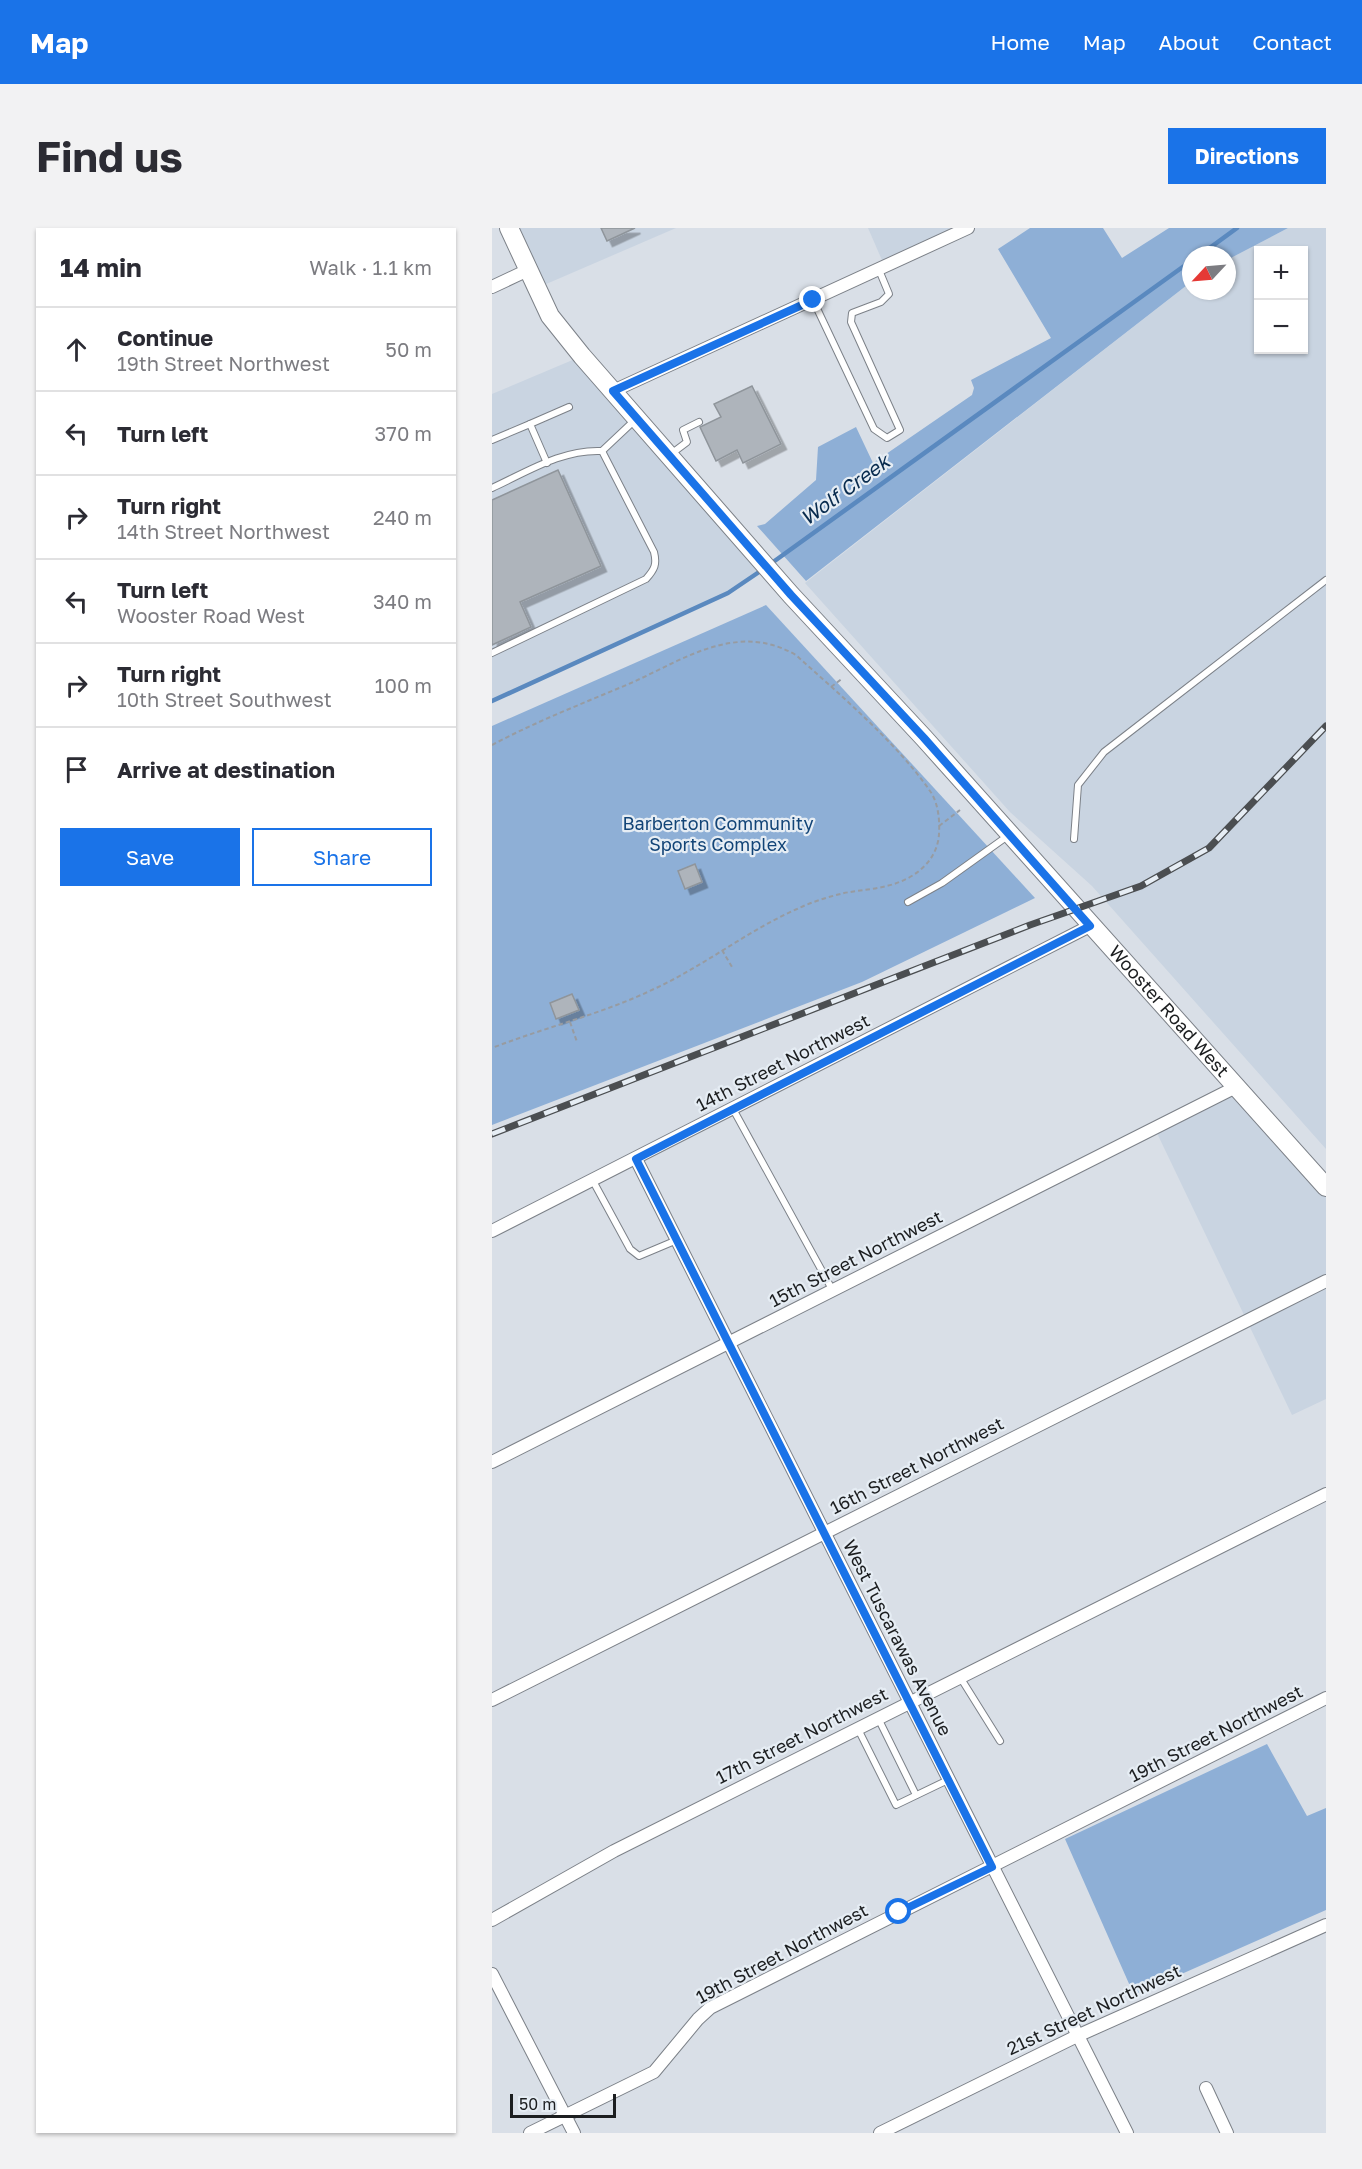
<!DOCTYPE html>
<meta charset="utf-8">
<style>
body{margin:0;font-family:"Golos Text",sans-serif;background:#f2f2f3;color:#2b2b33}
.controls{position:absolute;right:18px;top:18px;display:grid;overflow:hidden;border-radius:0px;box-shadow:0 2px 4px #0004}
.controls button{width:54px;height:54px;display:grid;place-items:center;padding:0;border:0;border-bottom:2px solid #e1e1e2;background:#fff;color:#2b2b33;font:30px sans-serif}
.compass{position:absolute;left:690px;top:18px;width:54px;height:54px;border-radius:50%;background:#fff;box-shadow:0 2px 4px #0004;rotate:244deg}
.scale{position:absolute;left:18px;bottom:15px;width:106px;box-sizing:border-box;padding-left:6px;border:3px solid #1c1e20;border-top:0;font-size:16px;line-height:21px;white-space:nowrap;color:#1c1e20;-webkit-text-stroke:4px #e6edf4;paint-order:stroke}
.stop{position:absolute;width:18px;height:18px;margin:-14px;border:4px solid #1a73e8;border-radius:50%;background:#fff}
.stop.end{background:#1a73e8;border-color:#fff;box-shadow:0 2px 6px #0008}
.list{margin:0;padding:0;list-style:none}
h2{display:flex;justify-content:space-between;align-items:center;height:78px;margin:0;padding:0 24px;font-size:26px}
h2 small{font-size:20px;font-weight:400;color:#7c7c81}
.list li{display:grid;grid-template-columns:39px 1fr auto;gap:18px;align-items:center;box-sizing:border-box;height:84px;padding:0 24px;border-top:2px solid #e1e1e2}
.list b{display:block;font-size:22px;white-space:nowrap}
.list p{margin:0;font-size:20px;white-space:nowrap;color:#7c7c81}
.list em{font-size:20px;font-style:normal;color:#7c7c81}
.actions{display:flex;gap:12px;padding:18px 24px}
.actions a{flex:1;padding:14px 0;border:2px solid #1a73e8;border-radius:0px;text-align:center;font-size:21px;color:#1a73e8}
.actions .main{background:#1a73e8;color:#fff}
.icon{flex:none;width:33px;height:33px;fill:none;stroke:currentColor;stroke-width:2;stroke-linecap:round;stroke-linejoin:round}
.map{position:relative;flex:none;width:834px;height:1905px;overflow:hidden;border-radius:0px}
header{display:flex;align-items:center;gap:36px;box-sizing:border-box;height:84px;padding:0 30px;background:#1a73e8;color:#fff}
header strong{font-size:28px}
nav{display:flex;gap:33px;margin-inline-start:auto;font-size:21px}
.intro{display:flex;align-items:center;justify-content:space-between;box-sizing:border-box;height:144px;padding:0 36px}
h1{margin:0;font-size:42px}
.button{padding:15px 27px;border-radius:0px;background:#1a73e8;color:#fff;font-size:21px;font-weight:700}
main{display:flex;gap:36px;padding:0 36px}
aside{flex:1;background:#fff;border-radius:0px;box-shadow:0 2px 4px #0004}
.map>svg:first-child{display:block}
</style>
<header>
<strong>Map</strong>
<nav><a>Home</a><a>Map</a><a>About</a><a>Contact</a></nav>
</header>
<div class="intro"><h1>Find us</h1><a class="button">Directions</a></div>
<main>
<aside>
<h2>14 min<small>Walk · 1.1 km</small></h2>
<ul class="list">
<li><svg class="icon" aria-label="ahead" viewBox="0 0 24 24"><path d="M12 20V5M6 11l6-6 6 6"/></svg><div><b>Continue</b><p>19th Street Northwest</p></div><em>50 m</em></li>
<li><svg class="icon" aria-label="left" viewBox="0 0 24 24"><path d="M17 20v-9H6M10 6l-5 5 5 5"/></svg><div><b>Turn left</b></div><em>370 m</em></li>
<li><svg class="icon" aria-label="right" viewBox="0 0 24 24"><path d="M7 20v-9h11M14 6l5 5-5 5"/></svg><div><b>Turn right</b><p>14th Street Northwest</p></div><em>240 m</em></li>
<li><svg class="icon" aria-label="left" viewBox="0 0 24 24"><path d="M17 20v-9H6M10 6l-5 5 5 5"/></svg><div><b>Turn left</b><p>Wooster Road West</p></div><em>340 m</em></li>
<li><svg class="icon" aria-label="right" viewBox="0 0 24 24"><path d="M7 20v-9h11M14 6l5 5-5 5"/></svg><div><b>Turn right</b><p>10th Street Southwest</p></div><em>100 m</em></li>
<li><svg class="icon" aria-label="arrive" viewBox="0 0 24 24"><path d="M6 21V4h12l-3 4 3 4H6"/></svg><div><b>Arrive at destination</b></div></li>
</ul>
<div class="actions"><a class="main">Save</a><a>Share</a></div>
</aside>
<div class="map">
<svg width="834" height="1905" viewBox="0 0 834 1905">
<defs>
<filter id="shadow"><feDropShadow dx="5.5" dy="5.5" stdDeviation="0" flood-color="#0004"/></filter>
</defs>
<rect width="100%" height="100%" fill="#d9dfe7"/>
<g fill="#c9d4e1" fill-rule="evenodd">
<polygon points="17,0 184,0 45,60"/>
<polygon points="376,0 476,0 393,39"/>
<path d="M796 0H834V921L600 658 518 584 313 355 699 54V63H735V32ZM766 22H812V122H766Z"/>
<polygon points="90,128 273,337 236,365 0,471 0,166"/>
<polygon points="744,859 834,959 834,1171 800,1187 663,901"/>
</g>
<g fill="#8eafd6">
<polygon points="538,0 611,0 630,30 677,0 796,0 735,32 735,27 699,27 699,54 314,353 265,298 273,296 324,252 326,219 364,199 381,235 480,167 482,160 479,152 559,110 506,21"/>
<polygon points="274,377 543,670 370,754 0,897 0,498"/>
<polygon points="775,1516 815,1588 834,1580 834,1682 642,1767 573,1611"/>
</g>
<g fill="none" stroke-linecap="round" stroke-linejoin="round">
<g stroke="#5a89bf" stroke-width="4.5">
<polyline points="708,27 745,0"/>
<polyline points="277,337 699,33"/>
<polyline points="0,473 236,365 270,342"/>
</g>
</g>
<g fill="#aeb4bb" stroke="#8f959b" stroke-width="1.5" filter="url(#shadow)">
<polygon points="109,0 143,0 115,13"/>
<polygon points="260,158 289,216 251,235 245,222 224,233 208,199 229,189 222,176"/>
<polygon points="66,242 109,338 28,374 39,399 0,417 0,272"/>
<polygon points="203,636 210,654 193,661 186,643"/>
<polygon points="80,766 87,782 64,791 58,775"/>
</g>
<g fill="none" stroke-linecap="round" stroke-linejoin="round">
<defs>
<g id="lane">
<polyline points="321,72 382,201 395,210 408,202 359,94 360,85 389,74 397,66 387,42"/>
<polyline points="0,212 38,196"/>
<polyline points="179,226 195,214 191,202 207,194"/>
<polyline points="55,235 38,196 77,179"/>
<path d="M0 260C35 244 70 221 110 223L144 191"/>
<path d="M0 425 154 351C163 341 165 336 162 324L110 223"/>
<polyline points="582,611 586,557 612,524 834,352"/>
<polyline points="416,674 450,655 517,607"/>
<polyline points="241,881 341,1063"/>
<polyline points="101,953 138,1021 147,1028 185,1012"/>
<polyline points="468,1449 508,1513"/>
<polyline points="386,1490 424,1567"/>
<polyline points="366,1501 404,1577 456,1552"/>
</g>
<g id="street">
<polyline points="0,59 36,42"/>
<polyline points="121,163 476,0"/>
<polyline points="144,931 635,1905"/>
<polyline points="0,1003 598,698"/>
<polyline points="0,1234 744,859"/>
<polyline points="0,1472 834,1053"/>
<polyline points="0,1692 122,1623 834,1266"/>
<polyline points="0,1746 82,1905"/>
<polyline points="714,1860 735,1905"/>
<polyline points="38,1905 162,1844 206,1791 218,1780 834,1470"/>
<polyline points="388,1905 585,1808 834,1697"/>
</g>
<g id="secondary">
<path id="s1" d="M17 0 58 88 90 128 299 367 432 510 834 959"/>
</g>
</defs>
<use href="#lane" stroke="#7c8188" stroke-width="8"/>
<use href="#street" stroke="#7c8188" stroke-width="14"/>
<use href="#secondary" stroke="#7c8188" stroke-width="20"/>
<g stroke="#979ba1" stroke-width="2" stroke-dasharray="4.5 3" stroke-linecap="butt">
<polyline points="339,459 351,450"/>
<path d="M0 517C45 493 92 475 139 455 173 440 209 417 247 414 268 412 286 417 304 427 347 466 405 515 438 563 446 574 448 592 447 606 446 625 434 640 418 649 397 661 374 661 352 665 336 669 319 674 305 681 255 703 212 738 162 761 110 786 54 799 0 820"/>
<polyline points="447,598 468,582"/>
<polyline points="230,722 240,739"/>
<polyline points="78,794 85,814"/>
</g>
<use href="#lane" stroke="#fff" stroke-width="6"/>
<use href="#street" stroke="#fff" stroke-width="12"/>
<use href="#secondary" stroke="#fff" stroke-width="18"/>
<defs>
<polyline id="rail" points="0,906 538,697 649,658 717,620 834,498"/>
</defs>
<use href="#rail" stroke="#4b4e51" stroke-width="7"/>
<use href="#rail" stroke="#e6edf4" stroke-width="4.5" stroke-dasharray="14" stroke-linecap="butt"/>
</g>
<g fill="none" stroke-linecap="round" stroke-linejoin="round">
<polyline stroke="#1a73e8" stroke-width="8" points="321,72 121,163 299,367 432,510 598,698 144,931 500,1639 407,1684"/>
</g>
<g text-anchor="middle" stroke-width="4.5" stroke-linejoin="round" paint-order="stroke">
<g font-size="18" fill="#124477" stroke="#e6edf4">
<text x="226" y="602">Barberton Community<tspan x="226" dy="21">Sports Complex</tspan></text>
</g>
<g font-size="18" fill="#1c1e20" stroke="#e6edf4">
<text dy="6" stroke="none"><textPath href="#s1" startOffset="1028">Wooster Road West</textPath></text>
<text transform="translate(291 835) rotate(-27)" y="6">14th Street Northwest</text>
<text transform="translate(364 1031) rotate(-27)" y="6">15th Street Northwest</text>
<text transform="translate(425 1238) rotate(-27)" y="6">16th Street Northwest</text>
<text transform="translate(405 1410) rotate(63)" y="6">West Tuscarawas Avenue</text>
<text transform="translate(724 1506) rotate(-27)" y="6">19th Street Northwest</text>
<text transform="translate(310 1508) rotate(-27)" y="6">17th Street Northwest</text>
<text transform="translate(290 1726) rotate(-28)" y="6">19th Street Northwest</text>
<text transform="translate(602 1782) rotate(-25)" y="6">21st Street Northwest</text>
</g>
<g font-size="20" font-style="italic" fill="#082b4e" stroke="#e6edf4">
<text transform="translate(353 262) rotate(-36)" y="7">Wolf Creek</text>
</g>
</g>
</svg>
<div class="controls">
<button>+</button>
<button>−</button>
</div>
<svg class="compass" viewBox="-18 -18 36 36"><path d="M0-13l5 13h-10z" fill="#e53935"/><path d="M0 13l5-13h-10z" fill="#7c7c81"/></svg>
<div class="scale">50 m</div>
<div class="stop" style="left:407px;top:1684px"></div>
<div class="stop end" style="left:321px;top:72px"></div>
</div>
</main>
